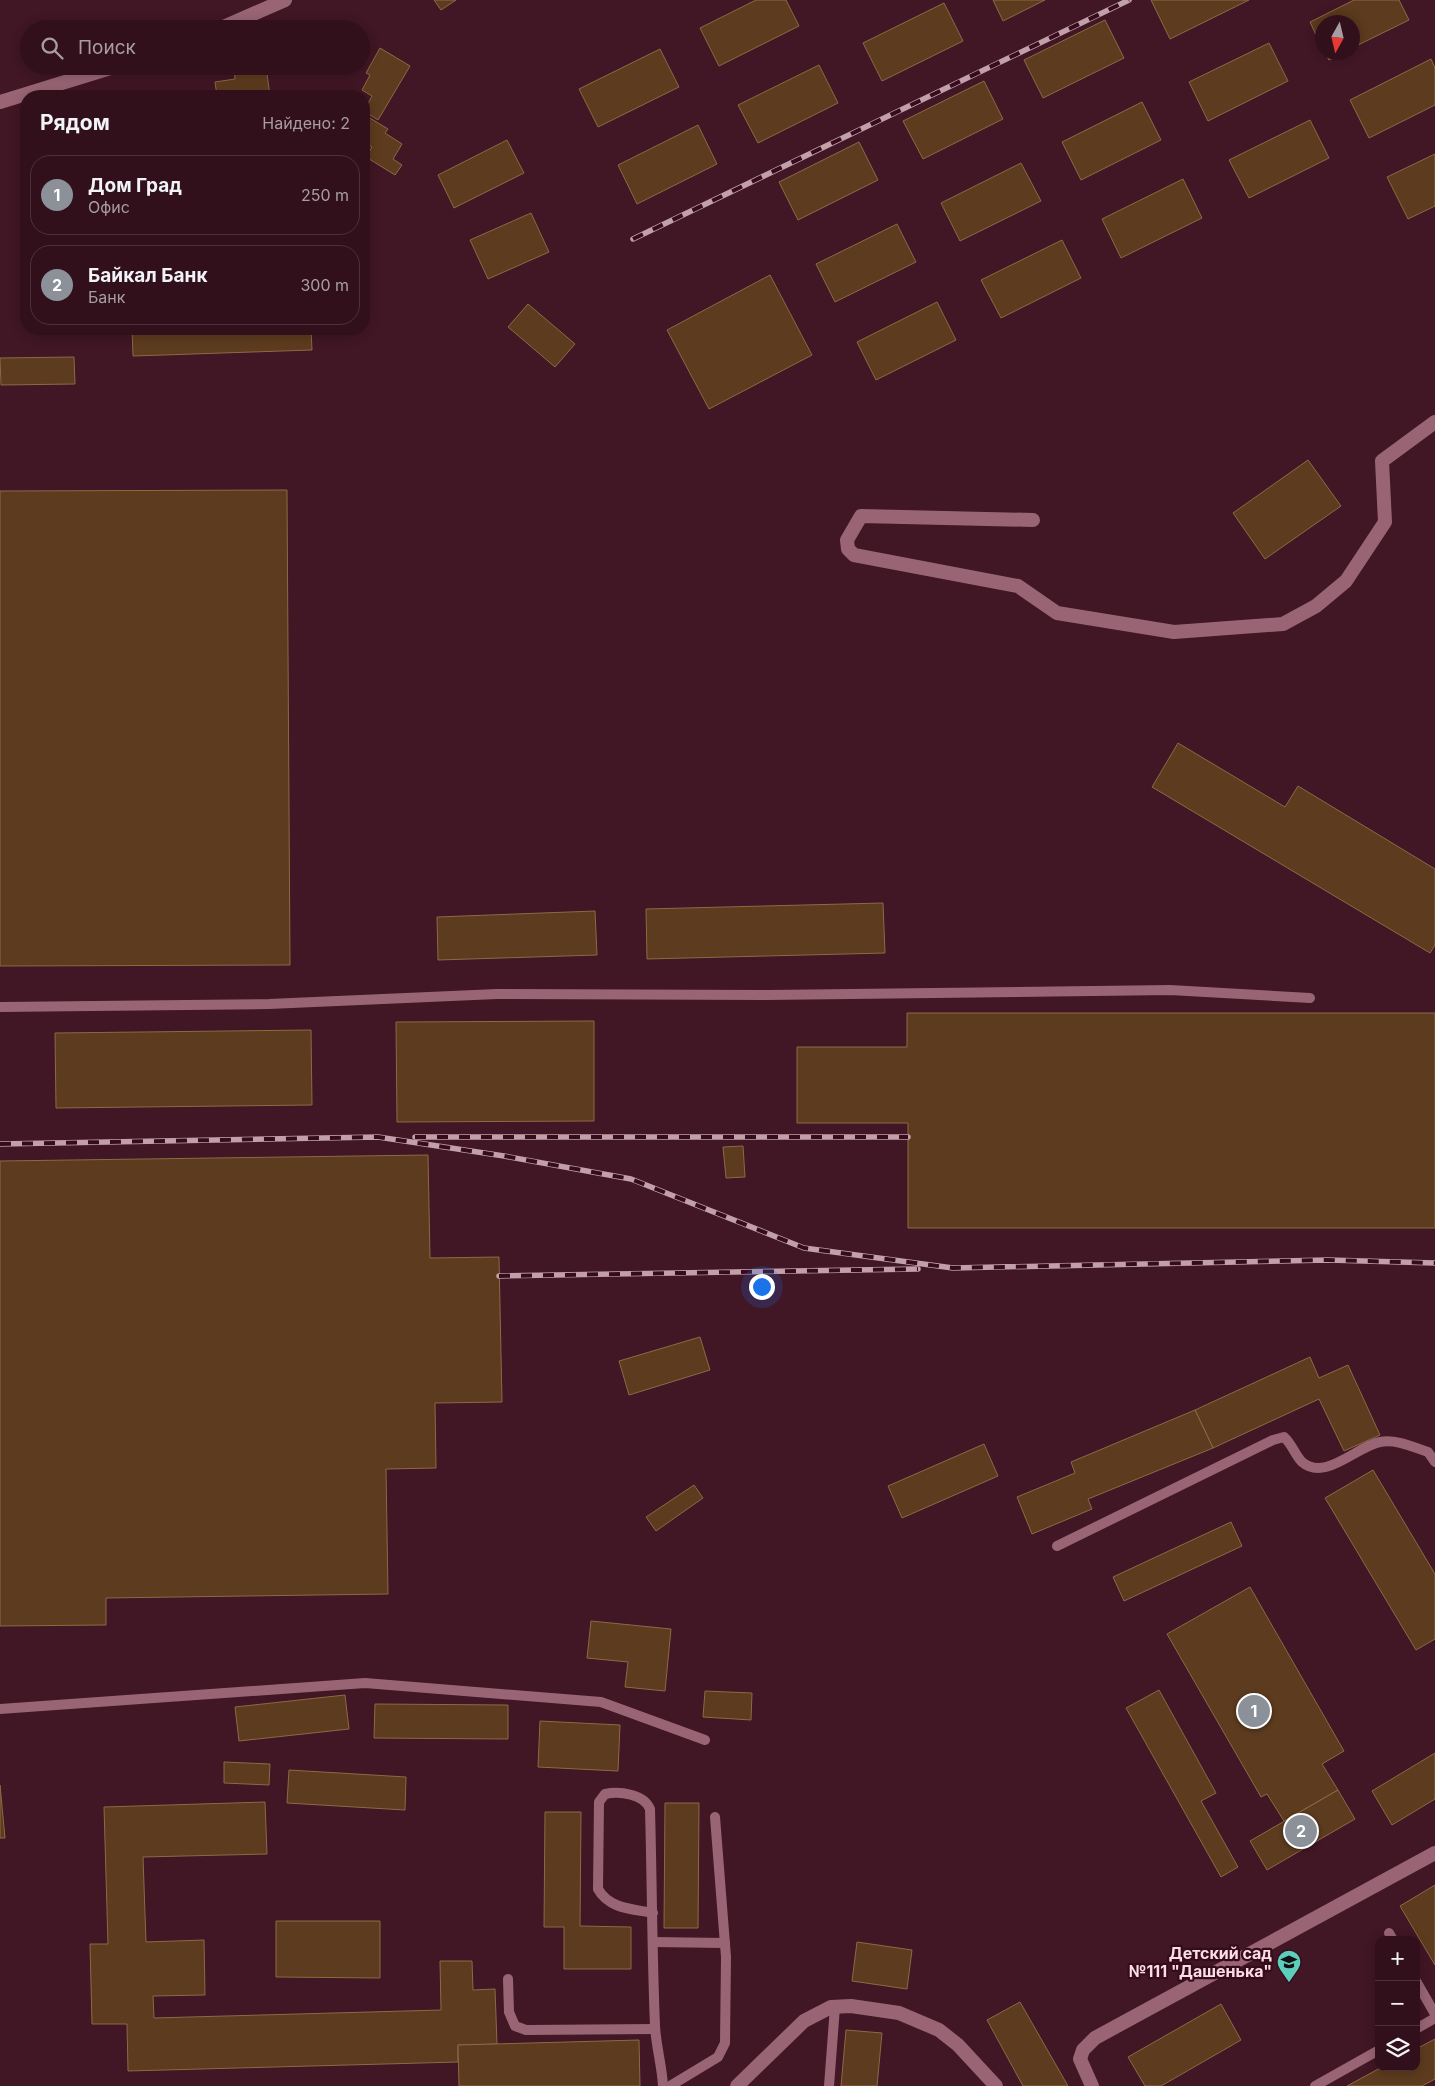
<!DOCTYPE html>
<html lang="ru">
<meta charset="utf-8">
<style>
body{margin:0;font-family:Inter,sans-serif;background:#3d1e29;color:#f1f3f6}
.controls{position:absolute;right:15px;bottom:15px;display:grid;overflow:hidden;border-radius:10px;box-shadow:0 2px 12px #0003}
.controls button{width:45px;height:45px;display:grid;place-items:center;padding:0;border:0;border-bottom:1px solid #4c303b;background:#31101c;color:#f1f3f6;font:25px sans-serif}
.compass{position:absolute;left:1315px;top:15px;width:45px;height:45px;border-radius:50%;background:#31101c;box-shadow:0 2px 12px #0003;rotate:188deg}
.you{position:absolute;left:761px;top:1286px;width:18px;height:18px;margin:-12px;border:4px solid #fff;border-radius:50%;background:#1a73e8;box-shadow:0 0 0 8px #1a73e833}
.badge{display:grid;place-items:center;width:32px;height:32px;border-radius:50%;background:#8c9099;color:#fff;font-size:16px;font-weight:700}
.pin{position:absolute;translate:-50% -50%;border:2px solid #fff;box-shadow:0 1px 5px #0006}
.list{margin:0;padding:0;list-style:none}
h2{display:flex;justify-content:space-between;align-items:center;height:65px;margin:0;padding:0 20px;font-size:21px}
h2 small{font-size:16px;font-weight:400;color:#a89da3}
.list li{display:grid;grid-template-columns:32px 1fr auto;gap:15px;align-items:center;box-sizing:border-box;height:80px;margin:0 10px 10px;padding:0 10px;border:1px solid #4c303b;border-radius:20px}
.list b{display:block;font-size:19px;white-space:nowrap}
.list p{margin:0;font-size:16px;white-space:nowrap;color:#a89da3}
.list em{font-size:16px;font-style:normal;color:#a89da3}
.icon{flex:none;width:28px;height:28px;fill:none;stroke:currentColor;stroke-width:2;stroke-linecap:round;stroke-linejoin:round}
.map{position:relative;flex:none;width:1435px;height:2086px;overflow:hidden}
.search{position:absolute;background:#31101c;box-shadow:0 2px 12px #0003;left:20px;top:20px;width:350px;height:55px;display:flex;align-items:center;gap:12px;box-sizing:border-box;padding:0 18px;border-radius:28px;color:#a89da3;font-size:19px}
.panel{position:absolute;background:#31101c;box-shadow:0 2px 12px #0003;left:20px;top:90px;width:350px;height:245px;border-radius:20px}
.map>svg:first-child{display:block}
</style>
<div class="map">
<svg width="1435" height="2086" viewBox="0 0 1435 2086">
<rect width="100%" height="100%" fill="#411625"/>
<g fill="#5d3b1e" stroke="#8f6846">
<polygon points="434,0 456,0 441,10"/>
<polygon points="756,0 786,0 799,26 719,66 700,28"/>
<polygon points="993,0 1045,0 1003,21"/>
<polygon points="1151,0 1249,0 1170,39"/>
<polygon points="1354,0 1399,0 1409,20 1352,48 1352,22 1322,22 1322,48 1310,22"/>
<polygon points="944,3 963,41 882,81 863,43"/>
<polygon points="1105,20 1124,58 1043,98 1024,60"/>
<polygon points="1269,43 1288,81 1208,121 1189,82"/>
<polygon points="380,48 410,66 378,120 364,111 372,96 362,90 370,75 366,73"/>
<polygon points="660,49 679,87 598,127 579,89"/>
<polygon points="1325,52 1344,52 1329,60"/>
<polygon points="1431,59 1435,68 1435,105 1369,138 1350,100"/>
<polygon points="819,65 838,103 758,143 738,105"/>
<polygon points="249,66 266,66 270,96 217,96 215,82 235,79 234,68"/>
<polygon points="984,81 1003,119 923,159 903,121"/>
<polygon points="1142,102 1161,140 1081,180 1062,142"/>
<polygon points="370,118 388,129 385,133 402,144 393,159 402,165 395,175 366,157 372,147 364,142 364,127"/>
<polygon points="1310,120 1329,158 1249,198 1229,160"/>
<polygon points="698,125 717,164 637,204 618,165"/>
<polygon points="507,140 524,173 454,208 438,175"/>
<polygon points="859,142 878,180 798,220 779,182"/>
<polygon points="1435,154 1435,206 1408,219 1387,177"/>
<polygon points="1021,163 1041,201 960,241 941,203"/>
<polygon points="1183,179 1202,218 1121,258 1102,219"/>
<polygon points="531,213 549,252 488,279 470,240"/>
<polygon points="897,224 916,262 835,302 816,264"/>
<polygon points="1062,240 1081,278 1001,318 981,280"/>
<polygon points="770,275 812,355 709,409 667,330"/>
<polygon points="937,302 956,340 876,380 857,342"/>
<polygon points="528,304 575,344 555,367 508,327"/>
<polygon points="132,329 311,329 312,350 133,356"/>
<polygon points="74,357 75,384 1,385 0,358"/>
<polygon points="1308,460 1341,506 1265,559 1233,513"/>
<polygon points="287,490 290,965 0,966 0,491"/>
<polygon points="1178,743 1285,807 1298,786 1435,869 1435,945 1430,953 1152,787"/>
<polygon points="883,903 885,953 647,959 646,909"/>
<polygon points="595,911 597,955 438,960 437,917"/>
<polygon points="907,1013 1435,1013 1435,1228 908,1228 908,1123 797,1123 797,1047 907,1047"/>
<polygon points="594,1021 594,1121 397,1122 396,1022"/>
<polygon points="311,1030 312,1105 56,1108 55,1033"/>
<polygon points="743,1146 745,1177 726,1178 723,1147"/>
<polygon points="428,1155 430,1258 499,1257 502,1402 435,1403 436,1468 386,1469 388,1594 106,1598 106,1625 0,1626 0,1161"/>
<polygon points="700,1337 710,1370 629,1395 619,1361"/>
<polygon points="1310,1357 1319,1378 1348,1365 1380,1435 1344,1451 1319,1399 1213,1448 1195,1410"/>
<polygon points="1195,1410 1213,1448 1088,1499 1092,1509 1032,1534 1017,1497 1075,1473 1071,1462"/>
<polygon points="984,1444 998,1476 902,1518 888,1486"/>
<polygon points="1373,1470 1435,1574 1435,1639 1416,1650 1325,1498"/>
<polygon points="694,1485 703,1498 656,1531 646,1517"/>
<polygon points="1231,1522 1242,1546 1124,1601 1113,1577"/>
<polygon points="1250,1587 1344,1751 1322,1764 1338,1790 1284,1821 1267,1794 1261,1797 1167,1634"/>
<polygon points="591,1621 671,1629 665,1691 625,1687 628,1662 587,1658"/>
<polygon points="1159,1690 1216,1793 1201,1801 1238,1867 1221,1877 1126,1708"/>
<polygon points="705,1691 752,1693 751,1720 703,1717"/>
<polygon points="345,1695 349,1729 239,1741 235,1707"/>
<polygon points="375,1704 508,1705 508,1739 374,1738"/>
<polygon points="540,1721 620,1725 618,1771 538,1767"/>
<polygon points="1435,1753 1435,1799 1392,1825 1372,1791"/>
<polygon points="224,1762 270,1764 269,1785 224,1783"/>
<polygon points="289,1770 406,1777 405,1810 287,1803"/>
<polygon points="0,1785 5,1838 0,1838"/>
<polygon points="1338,1790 1355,1819 1267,1870 1250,1841"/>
<polygon points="265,1802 267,1854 143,1857 146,1942 204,1940 205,1995 153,1996 154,2018 441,2010 440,1961 472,1961 473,1990 495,1989 497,2044 458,2045 458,2062 128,2071 127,2024 92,2024 90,1944 108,1944 104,1807"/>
<polygon points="665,1803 699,1803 698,1928 664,1928"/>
<polygon points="545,1812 581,1812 580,1926 631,1927 631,1969 564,1969 564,1927 544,1927"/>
<polygon points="1435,1885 1435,1965 1400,1906"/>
<polygon points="276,1921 380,1921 380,1978 276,1977"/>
<polygon points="857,1942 912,1950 907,1989 852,1981"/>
<polygon points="1020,2002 1068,2086 1023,2086 987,2020"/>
<polygon points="1221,2004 1241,2040 1161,2086 1145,2086 1128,2057"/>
<polygon points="846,2030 882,2033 877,2086 841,2086"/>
<polygon points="1435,2039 1435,2079 1422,2086 1347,2086 1382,2067 1416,2067 1416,2049"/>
<polygon points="639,2040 640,2086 459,2086 458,2045"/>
</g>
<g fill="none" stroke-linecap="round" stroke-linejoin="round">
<g stroke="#996574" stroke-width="10">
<polyline points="0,1007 269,1004 497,994 767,995 1170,990 1310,998"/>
<path d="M1057 1546 1273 1440 1284 1437C1292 1444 1295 1455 1302 1462 1325 1482 1357 1446 1380 1442 1396 1439 1413 1447 1428 1452L1435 1462"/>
<polyline points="0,1709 365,1683 601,1702 705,1740"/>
<path d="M653 1913C633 1909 609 1909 598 1889L599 1802 605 1794C620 1791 644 1794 650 1809 652 1881 652 1954 655 2026 656 2046 662 2066 663 2086"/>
<polyline points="1389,1933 1393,1940"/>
<polyline points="653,1942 725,1943"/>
<polyline points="508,1979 509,2012 515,2026 526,2030 655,2029"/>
<polyline points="1416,1981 1435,2014"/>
<polyline points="1416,2029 1435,2018"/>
<polyline points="670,2086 718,2057 725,2043 726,1957 715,1817"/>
<polyline points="829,2086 835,2007"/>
<polyline points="1315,2086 1379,2050"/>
</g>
<g stroke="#996574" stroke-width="14">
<polyline points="1033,520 861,516 847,540 848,549 854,555 1018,586 1057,613 1174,632 1283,624 1316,606 1346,581 1385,522 1382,461 1435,422"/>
<polyline points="737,2086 804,2021 831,2007 851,2006 899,2013 939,2030 958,2045 996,2086"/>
<polyline points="1092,2086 1080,2059 1083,2050 1095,2038 1435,1853"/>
</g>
<g stroke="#996574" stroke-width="14">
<polyline points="219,29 285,0"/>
<polyline points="0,102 117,66"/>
</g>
<defs>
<g id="rail">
<polyline points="633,239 1129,0"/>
<polyline points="415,1137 908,1137"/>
<polyline points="0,1144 378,1137 504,1156 631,1179 804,1248 953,1268 1328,1260 1435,1263"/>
<polyline points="499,1276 918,1269"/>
</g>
</defs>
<use href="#rail" stroke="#c2a0aa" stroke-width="5.5"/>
<use href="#rail" stroke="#360c1c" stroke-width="4" stroke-dasharray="11" stroke-linecap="butt"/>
</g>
<defs>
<symbol id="school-pin" viewBox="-11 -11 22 30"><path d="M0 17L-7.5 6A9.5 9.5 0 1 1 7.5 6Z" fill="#5ccebb" stroke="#360c1c"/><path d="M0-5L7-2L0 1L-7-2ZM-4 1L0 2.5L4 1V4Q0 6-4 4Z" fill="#111"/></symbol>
</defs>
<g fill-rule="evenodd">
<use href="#school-pin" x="1275" y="1948" width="28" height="38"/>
</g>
<g text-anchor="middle" stroke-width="4.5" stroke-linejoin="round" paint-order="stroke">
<g font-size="16" font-weight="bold" fill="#fbdde5" stroke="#360c1c" text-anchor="end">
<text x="1272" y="1959">Детский сад<tspan x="1272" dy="18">№111 "Дашенька"</tspan></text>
</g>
</g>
</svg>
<div class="controls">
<button>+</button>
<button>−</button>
<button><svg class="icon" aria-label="layers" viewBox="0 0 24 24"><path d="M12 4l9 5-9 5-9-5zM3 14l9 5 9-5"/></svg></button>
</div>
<svg class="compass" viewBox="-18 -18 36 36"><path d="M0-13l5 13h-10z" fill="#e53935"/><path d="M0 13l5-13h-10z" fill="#a89da3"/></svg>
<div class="you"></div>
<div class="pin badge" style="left:1254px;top:1711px">1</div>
<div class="pin badge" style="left:1301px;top:1831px">2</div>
<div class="search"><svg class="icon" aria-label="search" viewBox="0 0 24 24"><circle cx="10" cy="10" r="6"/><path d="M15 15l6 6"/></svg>Поиск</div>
<section class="panel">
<h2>Рядом<small>Найдено: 2</small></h2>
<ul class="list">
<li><span class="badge">1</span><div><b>Дом Град</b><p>Офис</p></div><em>250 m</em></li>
<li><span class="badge">2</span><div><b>Байкал Банк</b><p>Банк</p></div><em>300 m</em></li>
</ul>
</section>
</div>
